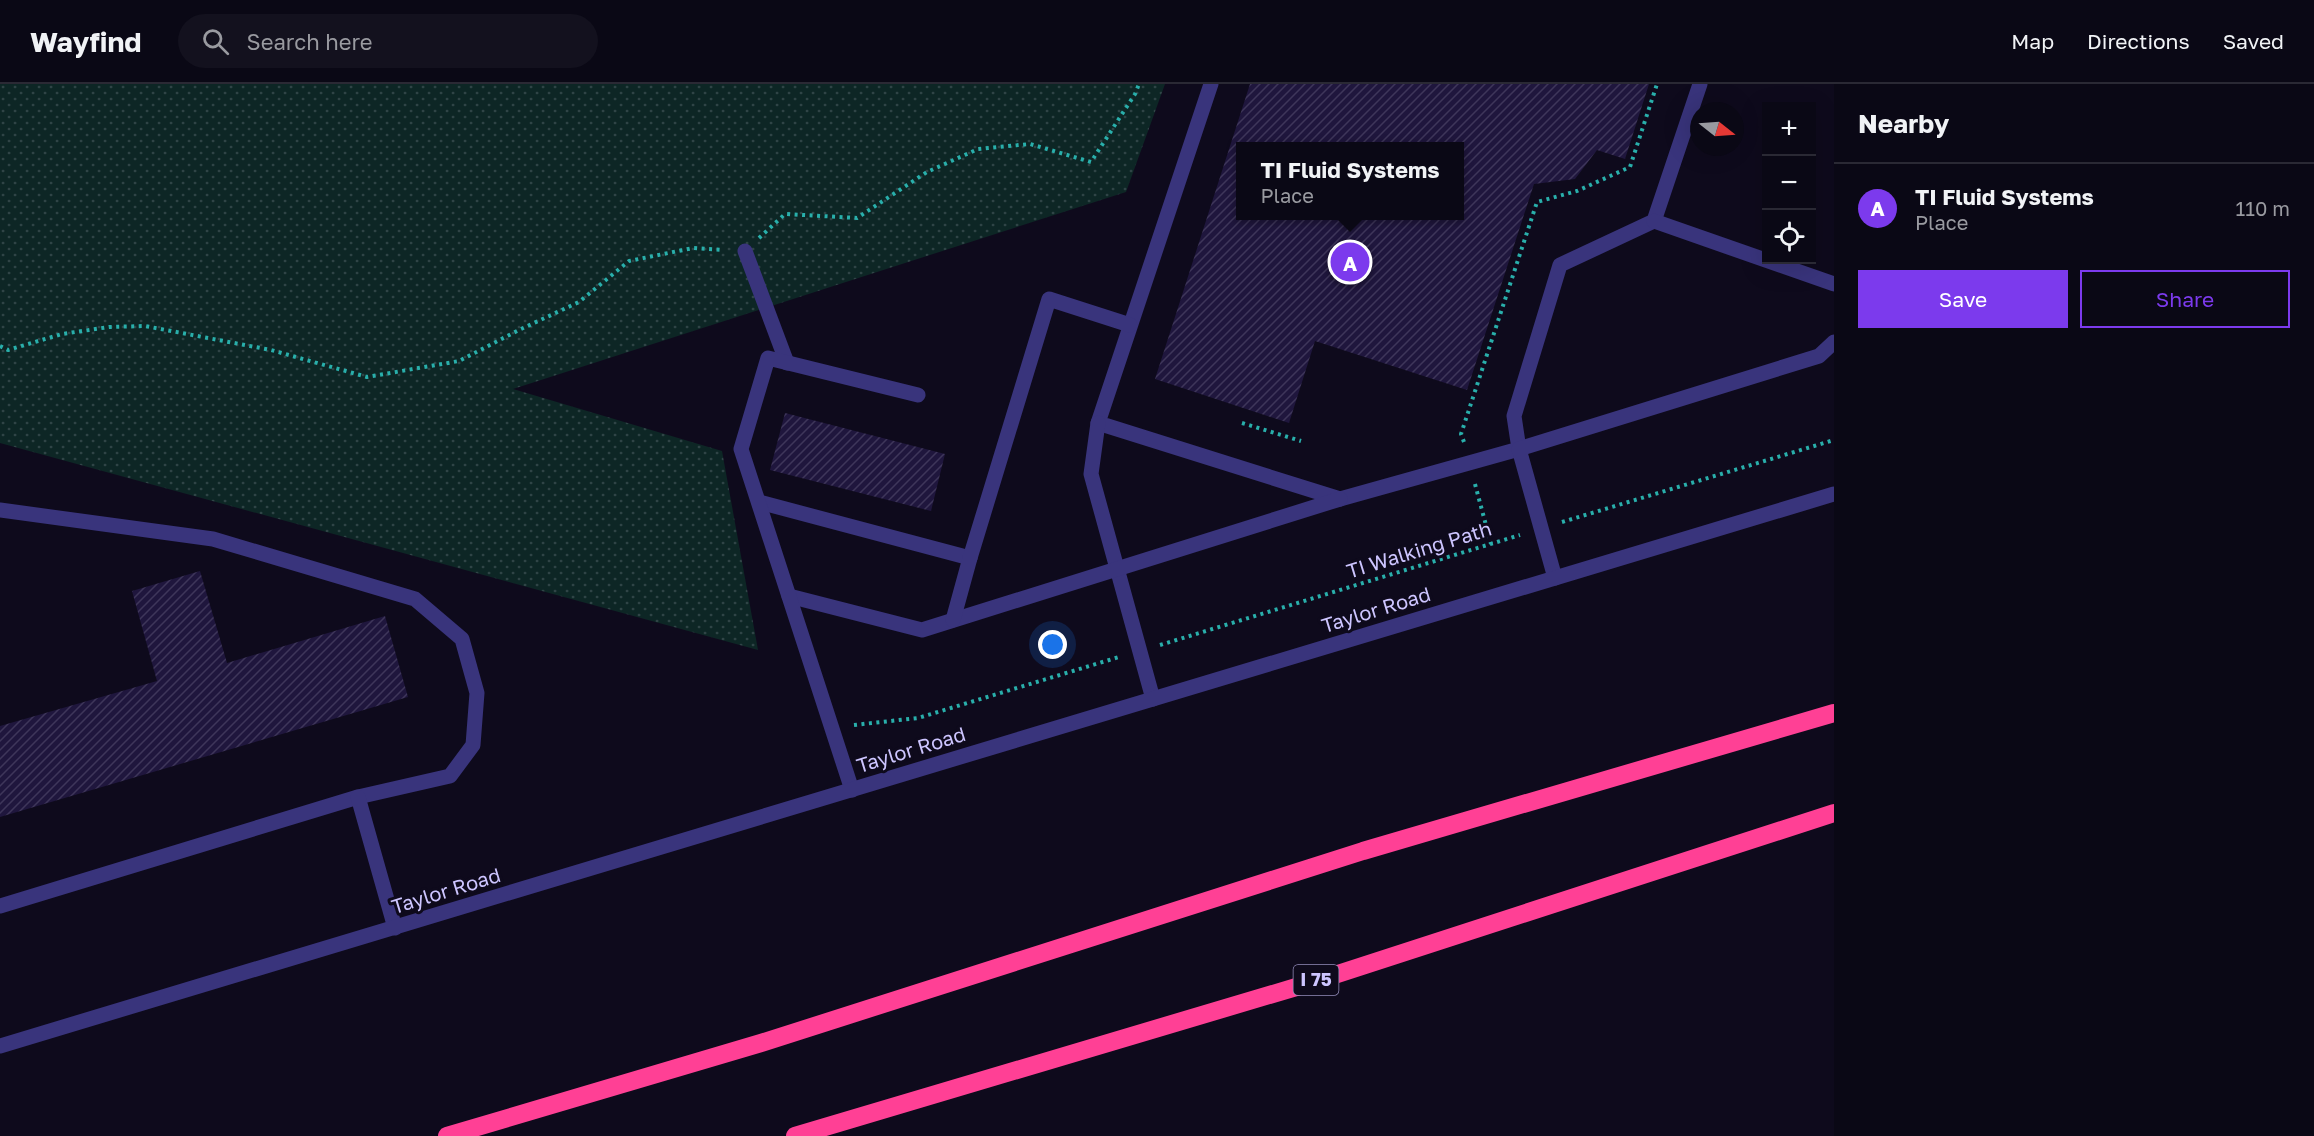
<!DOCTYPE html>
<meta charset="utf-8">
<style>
body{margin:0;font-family:"Golos Text",sans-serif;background:#13111e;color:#f1f3f6}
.controls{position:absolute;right:18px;top:18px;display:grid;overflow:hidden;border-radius:0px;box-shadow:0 6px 24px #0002}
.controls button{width:54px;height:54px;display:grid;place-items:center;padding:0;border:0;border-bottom:2px solid #2a2934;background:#0a0815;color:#f1f3f6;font:30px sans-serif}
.compass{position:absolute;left:1690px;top:18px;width:54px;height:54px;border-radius:50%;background:#0a0815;box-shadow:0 6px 24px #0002;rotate:107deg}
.you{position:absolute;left:1053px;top:561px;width:21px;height:21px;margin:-15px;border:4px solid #fff;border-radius:50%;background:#1a73e8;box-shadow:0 0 0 9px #1a73e833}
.badge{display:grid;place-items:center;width:39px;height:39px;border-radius:50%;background:#7c3aed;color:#fff;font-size:20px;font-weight:700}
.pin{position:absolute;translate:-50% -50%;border:3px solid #fff;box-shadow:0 2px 6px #0006}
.popup{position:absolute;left:1236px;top:58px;width:228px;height:78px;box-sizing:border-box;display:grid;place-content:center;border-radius:0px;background:#0a0815;filter:drop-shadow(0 2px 4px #0005);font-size:20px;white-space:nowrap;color:#999aa0}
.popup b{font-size:22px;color:#f1f3f6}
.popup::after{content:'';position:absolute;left:50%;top:100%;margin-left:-12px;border:12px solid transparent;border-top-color:#0a0815}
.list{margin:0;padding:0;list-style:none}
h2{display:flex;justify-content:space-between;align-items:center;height:78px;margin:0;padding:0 24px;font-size:26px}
h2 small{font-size:20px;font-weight:400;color:#999aa0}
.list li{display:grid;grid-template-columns:39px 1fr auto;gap:18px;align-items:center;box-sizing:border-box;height:90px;padding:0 24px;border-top:2px solid #2a2934}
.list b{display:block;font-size:22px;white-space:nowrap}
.list p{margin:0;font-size:20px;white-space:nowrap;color:#999aa0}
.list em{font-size:20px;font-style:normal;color:#999aa0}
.actions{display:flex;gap:12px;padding:18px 24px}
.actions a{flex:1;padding:14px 0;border:2px solid #7c3aed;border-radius:0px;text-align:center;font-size:21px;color:#7c3aed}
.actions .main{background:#7c3aed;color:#fff}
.icon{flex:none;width:33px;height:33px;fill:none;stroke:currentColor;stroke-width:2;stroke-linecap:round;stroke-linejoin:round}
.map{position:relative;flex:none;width:1834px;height:1052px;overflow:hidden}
header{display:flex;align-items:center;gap:36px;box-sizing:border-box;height:84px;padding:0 30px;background:#0a0815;border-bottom:2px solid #2a2934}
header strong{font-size:28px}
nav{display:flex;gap:33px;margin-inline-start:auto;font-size:21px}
.search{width:420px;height:54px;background:#13111e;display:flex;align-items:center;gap:15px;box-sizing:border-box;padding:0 21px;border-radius:33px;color:#999aa0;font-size:22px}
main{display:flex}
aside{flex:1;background:#0a0815}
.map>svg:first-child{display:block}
</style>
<header>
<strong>Wayfind</strong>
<div class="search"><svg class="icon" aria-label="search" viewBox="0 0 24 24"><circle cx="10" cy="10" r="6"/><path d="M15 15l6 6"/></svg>Search here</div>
<nav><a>Map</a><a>Directions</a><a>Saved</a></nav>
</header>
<main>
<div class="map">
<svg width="1834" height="1052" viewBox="0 0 1834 1052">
<defs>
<pattern id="grass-dots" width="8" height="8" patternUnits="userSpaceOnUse" patternTransform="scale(1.5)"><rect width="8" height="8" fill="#0d2625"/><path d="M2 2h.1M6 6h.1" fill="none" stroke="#2f4446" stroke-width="1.8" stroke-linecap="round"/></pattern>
<pattern id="building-hatch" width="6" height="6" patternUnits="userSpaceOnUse" patternTransform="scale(1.5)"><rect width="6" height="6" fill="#1f163d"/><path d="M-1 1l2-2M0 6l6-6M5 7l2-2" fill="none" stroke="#3e365a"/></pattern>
</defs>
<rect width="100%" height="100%" fill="#0e0a1c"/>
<polygon fill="url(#grass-dots)" points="0,0 1165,0 1126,108 513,305 722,367 758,566 0,359"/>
<g fill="url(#building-hatch)" fill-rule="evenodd">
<path d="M1250 0H1649L1625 75 1597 66 1575 95 1534 100 1467 306 1315 257 1289 339 1155 295ZM1240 63H1460V132H1240Z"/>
<polygon points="785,329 945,370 931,427 770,386"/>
<polygon points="200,487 227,579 385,532 408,613 0,733 0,642 157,597 132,507"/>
</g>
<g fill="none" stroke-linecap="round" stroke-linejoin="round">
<g stroke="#29afab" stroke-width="4" stroke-dasharray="3 4.5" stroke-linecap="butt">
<polyline points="759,154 785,130 857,134 927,88 978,65 1030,60 1091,78 1135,10 1139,0"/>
<polyline points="0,262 8,266 62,250 109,243 145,242 271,266 367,293 459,277 519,246 579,218 629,177 693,164 723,166"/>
<polyline points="1242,339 1301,357"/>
<polyline points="1464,358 1461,350 1537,118 1577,107 1630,83 1657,0"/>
<polyline points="1475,400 1491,460"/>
<polyline points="1562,438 1834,356"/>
<polyline points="1160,561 1520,451"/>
<polyline points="854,641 918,634 1119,573"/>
</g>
<g stroke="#39347c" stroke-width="15">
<polyline points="1211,0 1098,339 1340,415 1519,365 1514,332 1560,181 1654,137 1700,0"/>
<polyline points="1654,137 1834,200"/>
<polyline points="745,167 787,279"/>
<polyline points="1098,339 1091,390 1153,615"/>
<polyline points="759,418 970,474"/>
<polyline points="0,426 213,455 415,515 462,555 477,609 473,661 450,692 358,713 0,822"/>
<polyline points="1555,494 1519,365 1819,272 1834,258"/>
<polyline points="789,512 922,546 1340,415"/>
<polyline points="953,536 970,474 1049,215 1130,241"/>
<polyline points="852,706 741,365 768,274 918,311"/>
<polyline points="358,713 395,844"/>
</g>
<polyline stroke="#39347c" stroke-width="15" points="0,962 1834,410"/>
<g stroke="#ff4095" stroke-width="18">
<polyline points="447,1052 761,959 1363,767 1834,629"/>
<polyline points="795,1052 1313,898 1834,729"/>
</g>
</g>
<g text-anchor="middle" stroke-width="6" stroke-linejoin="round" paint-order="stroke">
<rect fill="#0e0a1c" stroke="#948dbb" stroke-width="1.5" x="1293.5" y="881" width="45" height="30" rx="4.5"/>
<g font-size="18" font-weight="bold" fill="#cdc5ff">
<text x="1316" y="902">I 75</text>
</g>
<g font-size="20" fill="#cdc5ff" stroke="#0e0a1c">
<text transform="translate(1419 466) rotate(-17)" y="7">TI Walking Path</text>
<text transform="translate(1376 526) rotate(-17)" y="7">Taylor Road</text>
<text transform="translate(911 666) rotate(-17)" y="7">Taylor Road</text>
<text transform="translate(446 807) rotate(-17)" y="7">Taylor Road</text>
</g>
</g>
</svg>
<div class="controls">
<button>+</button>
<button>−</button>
<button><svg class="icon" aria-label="locate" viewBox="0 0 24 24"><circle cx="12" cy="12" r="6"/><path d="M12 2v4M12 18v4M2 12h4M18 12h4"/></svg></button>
</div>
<svg class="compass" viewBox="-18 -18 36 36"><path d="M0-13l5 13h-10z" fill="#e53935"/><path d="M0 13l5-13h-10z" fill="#999aa0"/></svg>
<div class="you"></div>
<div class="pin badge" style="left:1350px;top:178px">A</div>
<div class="popup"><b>TI Fluid Systems</b>Place</div>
</div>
<aside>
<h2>Nearby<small></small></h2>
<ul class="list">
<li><span class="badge">A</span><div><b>TI Fluid Systems</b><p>Place</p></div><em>110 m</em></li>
</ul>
<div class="actions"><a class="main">Save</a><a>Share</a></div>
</aside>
</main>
